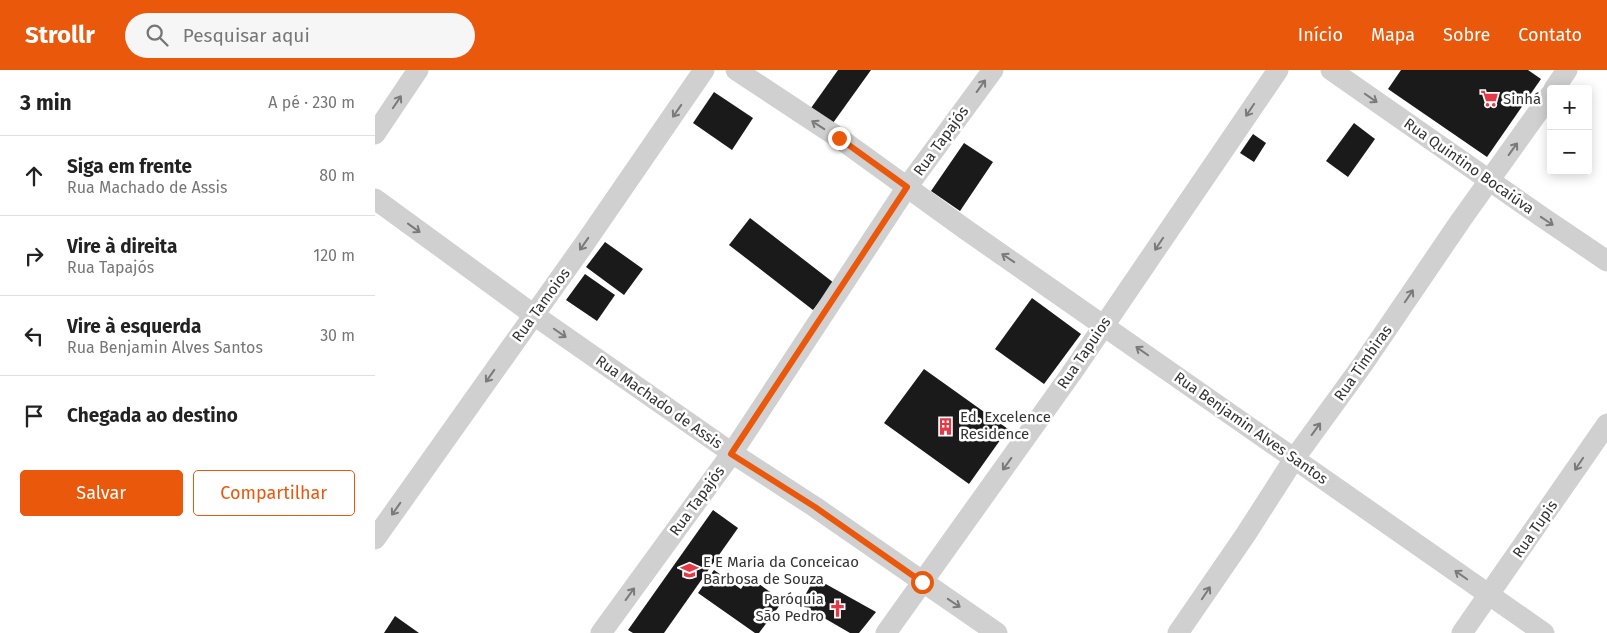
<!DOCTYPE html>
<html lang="pt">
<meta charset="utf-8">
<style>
body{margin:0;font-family:"Fira Sans",sans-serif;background:#f6f6f6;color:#222}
.controls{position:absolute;right:15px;top:15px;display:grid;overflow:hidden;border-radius:5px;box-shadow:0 2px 12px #0003}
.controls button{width:45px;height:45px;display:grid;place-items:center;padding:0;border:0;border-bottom:1px solid #e0e0e0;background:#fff;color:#222;font:25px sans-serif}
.stop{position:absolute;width:15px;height:15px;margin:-11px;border:4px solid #ea580c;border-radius:50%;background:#fff}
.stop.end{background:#ea580c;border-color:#fff;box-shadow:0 1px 5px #0008}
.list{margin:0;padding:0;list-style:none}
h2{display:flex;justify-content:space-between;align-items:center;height:65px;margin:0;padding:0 20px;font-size:21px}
h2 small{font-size:16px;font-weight:400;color:#767676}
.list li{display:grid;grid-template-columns:32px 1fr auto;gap:15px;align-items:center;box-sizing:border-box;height:80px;padding:0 20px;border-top:1px solid #e0e0e0}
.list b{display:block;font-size:19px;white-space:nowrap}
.list p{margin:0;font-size:16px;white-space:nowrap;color:#767676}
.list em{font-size:16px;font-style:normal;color:#767676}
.actions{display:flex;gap:10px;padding:15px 20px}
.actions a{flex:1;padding:11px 0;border:1px solid #ea580c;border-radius:5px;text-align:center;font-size:18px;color:#ea580c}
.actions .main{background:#ea580c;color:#fff}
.icon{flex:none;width:28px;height:28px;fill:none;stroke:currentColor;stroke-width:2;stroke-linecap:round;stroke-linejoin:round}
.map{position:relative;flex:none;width:1232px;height:563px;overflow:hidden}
header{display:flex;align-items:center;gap:30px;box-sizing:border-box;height:70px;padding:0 25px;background:#ea580c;color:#fff}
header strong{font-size:24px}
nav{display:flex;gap:28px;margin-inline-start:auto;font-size:18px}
.search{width:350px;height:45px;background:#f6f6f6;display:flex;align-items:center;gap:12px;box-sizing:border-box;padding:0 18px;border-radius:28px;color:#767676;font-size:19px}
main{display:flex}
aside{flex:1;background:#fff}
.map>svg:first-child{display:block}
</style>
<header>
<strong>Strollr</strong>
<div class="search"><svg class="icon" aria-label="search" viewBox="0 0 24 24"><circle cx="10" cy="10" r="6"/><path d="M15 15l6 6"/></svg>Pesquisar aqui</div>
<nav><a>Início</a><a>Mapa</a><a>Sobre</a><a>Contato</a></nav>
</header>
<main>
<aside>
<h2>3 min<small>A pé · 230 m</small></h2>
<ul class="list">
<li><svg class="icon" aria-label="ahead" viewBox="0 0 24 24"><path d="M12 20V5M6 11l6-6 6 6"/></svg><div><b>Siga em frente</b><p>Rua Machado de Assis</p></div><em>80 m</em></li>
<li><svg class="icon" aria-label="right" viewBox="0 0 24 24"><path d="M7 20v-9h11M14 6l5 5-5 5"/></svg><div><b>Vire à direita</b><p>Rua Tapajós</p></div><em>120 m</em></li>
<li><svg class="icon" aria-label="left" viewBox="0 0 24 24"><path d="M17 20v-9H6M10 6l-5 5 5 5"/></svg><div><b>Vire à esquerda</b><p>Rua Benjamin Alves Santos</p></div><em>30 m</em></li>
<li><svg class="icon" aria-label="arrive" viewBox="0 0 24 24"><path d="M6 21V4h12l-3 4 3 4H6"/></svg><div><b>Chegada ao destino</b></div></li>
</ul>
<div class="actions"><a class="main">Salvar</a><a>Compartilhar</a></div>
</aside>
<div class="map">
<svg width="1232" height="563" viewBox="0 0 1232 563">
<rect width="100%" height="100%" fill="#fff"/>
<g fill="#1a1a1a">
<polygon points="463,0 496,0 458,53 436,38"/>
<polygon points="1026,0 1153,0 1166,9 1112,87 1013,19"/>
<polygon points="339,22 378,48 357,80 318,53"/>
<polygon points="979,53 1000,69 973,107 951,91"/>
<polygon points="878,64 891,73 879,92 865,83"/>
<polygon points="589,73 618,92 585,141 556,121"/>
<polygon points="375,148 459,213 438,240 354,175"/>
<polygon points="230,172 268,199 249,225 211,197"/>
<polygon points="210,204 240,225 222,251 191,230"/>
<polygon points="657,228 706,264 669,314 620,279"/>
<polygon points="549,299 633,359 594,414 509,353"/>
<polygon points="338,440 363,458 289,563 258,563 253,560"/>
<polygon points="339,500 366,519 374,507 408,531 384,563 380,563 323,523"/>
<polygon points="440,508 501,542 484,563 475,563 425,534"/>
<polygon points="20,546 44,563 9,563"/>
</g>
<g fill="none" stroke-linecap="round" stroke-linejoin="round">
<g stroke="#d0d0d0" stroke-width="21">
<polyline points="361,0 464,68 590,159 1169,563"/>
<polyline points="956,0 1167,147 1232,191"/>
<polyline points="1179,19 1192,0"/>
<polyline points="0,64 43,0"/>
<polyline points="0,129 159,245 357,383 440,437 622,563"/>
<polyline points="0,469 210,173 329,0"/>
<polyline points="226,563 357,383 532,117 618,0"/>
<polyline points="511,563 696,304 903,0"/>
<polyline points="803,563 871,464 919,389 988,294 1086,150 1176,24"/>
<polyline points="1087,563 1232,354"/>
</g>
</g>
<defs><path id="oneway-shaft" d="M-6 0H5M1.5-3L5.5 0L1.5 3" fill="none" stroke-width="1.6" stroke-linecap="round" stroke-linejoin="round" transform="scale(1.25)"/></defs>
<g stroke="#7a7a7a">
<use href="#oneway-shaft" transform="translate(606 16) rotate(-54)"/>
<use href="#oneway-shaft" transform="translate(996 28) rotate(35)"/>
<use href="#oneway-shaft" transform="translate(22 32) rotate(-56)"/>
<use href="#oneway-shaft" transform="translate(875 40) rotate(124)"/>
<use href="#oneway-shaft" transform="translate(302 41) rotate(125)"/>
<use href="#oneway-shaft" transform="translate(443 55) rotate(-147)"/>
<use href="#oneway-shaft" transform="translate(1138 79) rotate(-54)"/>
<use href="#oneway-shaft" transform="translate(1172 151) rotate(34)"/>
<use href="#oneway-shaft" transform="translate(39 158) rotate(36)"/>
<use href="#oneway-shaft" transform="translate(209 174) rotate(125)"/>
<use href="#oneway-shaft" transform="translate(784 174) rotate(124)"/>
<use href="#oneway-shaft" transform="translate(633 188) rotate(-146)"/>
<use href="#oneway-shaft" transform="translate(1034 226) rotate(-56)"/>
<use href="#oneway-shaft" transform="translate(185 263) rotate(35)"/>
<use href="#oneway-shaft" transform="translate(767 281) rotate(-145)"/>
<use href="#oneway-shaft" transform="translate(115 306) rotate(125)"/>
<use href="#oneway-shaft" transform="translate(941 359) rotate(-54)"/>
<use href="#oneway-shaft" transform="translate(632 394) rotate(126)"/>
<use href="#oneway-shaft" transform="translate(1204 394) rotate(124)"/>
<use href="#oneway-shaft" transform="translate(21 439) rotate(125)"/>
<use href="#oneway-shaft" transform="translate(1086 505) rotate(-145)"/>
<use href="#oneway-shaft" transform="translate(831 523) rotate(-56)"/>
<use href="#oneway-shaft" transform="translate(255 524) rotate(-54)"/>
<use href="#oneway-shaft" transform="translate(579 533) rotate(34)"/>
</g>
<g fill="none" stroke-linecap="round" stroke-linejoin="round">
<polyline stroke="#ea580c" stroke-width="6" points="464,68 532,117 356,384 440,437 547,512"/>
</g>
<defs>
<symbol id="supermarket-bare" viewBox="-9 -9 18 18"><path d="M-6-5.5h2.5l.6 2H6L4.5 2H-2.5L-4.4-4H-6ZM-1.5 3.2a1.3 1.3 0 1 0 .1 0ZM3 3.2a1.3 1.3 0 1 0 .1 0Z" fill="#e63946" stroke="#fff" stroke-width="2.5" paint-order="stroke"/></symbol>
<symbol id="building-bare" viewBox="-9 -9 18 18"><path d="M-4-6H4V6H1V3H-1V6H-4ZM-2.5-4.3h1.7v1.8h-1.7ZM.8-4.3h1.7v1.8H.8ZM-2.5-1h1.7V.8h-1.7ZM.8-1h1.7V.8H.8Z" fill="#e63946" stroke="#fff" stroke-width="2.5" paint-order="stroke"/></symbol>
<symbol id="school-bare" viewBox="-9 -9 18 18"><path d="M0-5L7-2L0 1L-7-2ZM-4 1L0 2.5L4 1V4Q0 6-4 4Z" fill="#e63946" stroke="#fff" stroke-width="2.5" paint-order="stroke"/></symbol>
<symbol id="church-bare" viewBox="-9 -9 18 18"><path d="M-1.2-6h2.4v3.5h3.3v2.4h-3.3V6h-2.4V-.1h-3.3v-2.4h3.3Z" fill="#e63946" stroke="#fff" stroke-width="2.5" paint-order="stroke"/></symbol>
</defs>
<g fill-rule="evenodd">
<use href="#supermarket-bare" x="1102" y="16" width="25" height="25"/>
<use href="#building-bare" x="558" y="344" width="25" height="25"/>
<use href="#school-bare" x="302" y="488" width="25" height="25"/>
<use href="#church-bare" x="450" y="526" width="25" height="25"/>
</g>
<g text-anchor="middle" stroke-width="5" stroke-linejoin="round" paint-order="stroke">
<g font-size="15" fill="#333" stroke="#fff" text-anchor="start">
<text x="1128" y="34">Sinhá</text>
<text x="585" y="352">Ed. Excelence<tspan x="585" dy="17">Residence</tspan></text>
<text x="328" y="497">E E Maria da Conceicao<tspan x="328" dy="17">Barbosa de Souza</tspan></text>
<text x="449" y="534" text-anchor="end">Paróquia<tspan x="449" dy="17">São Pedro</tspan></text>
</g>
<g font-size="15" fill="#333" stroke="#fff">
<text transform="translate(566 71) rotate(-54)" y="5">Rua Tapajós</text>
<text transform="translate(1094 96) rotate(35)" y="5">Rua Quintino Bocaiúva</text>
<text transform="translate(166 235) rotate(-54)" y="5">Rua Tamoios</text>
<text transform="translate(709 283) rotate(-56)" y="5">Rua Tapuios</text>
<text transform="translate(988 293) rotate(-55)" y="5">Rua Timbiras</text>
<text transform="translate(284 332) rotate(35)" y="5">Rua Machado de Assis</text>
<text transform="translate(876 358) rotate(35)" y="5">Rua Benjamin Alves Santos</text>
<text transform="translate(322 431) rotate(-54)" y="5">Rua Tapajós</text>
<text transform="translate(1160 459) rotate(-55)" y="5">Rua Tupis</text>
</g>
</g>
</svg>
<div class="controls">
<button>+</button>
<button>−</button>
</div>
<div class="stop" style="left:547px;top:512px"></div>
<div class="stop end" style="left:464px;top:68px"></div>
</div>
</main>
